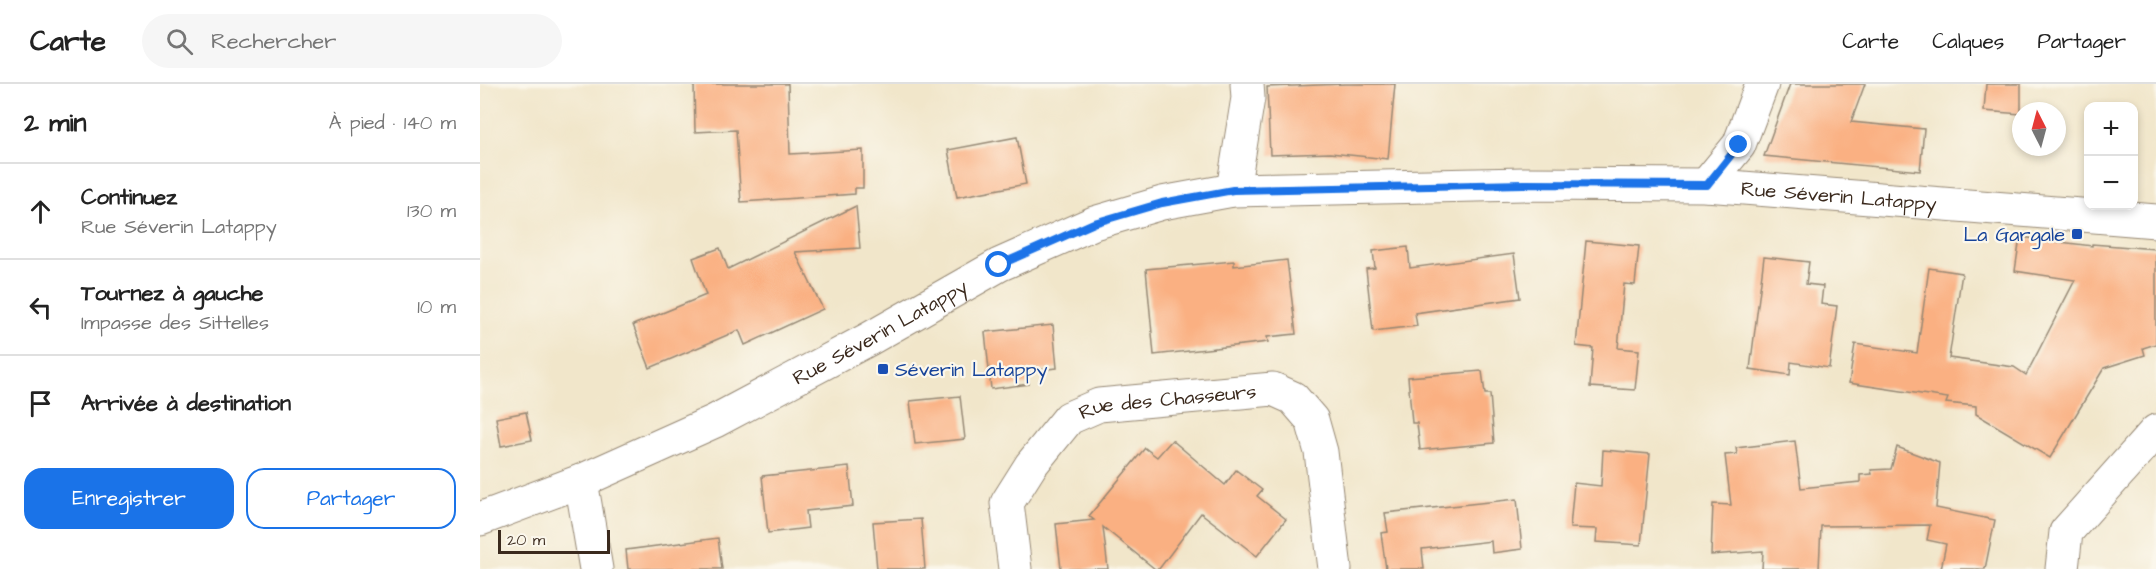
<!DOCTYPE html>
<html lang="fr">
<meta charset="utf-8">
<style>
body{margin:0;font-family:"Architects Daughter",sans-serif;background:#f6f6f6;color:#222}
.controls{position:absolute;right:18px;top:18px;display:grid;overflow:hidden;border-radius:12px;box-shadow:0 3px 9px #0003}
.controls button{width:54px;height:54px;display:grid;place-items:center;padding:0;border:0;border-bottom:2px solid #e0e0e0;background:#fff;color:#222;font:30px sans-serif}
.compass{position:absolute;left:1532px;top:18px;width:54px;height:54px;border-radius:50%;background:#fff;box-shadow:0 3px 9px #0003;rotate:354deg}
.scale{position:absolute;left:18px;bottom:15px;width:112px;box-sizing:border-box;padding-left:6px;border:3px solid #3b2a1e;border-top:0;font-size:16px;line-height:21px;white-space:nowrap;color:#3b2a1e;-webkit-text-stroke:4px #fbf7ec;paint-order:stroke}
.stop{position:absolute;width:18px;height:18px;margin:-14px;border:4px solid #1a73e8;border-radius:50%;background:#fff}
.stop.end{background:#1a73e8;border-color:#fff;box-shadow:0 2px 6px #0008}
.list{margin:0;padding:0;list-style:none}
h2{display:flex;justify-content:space-between;align-items:center;height:78px;margin:0;padding:0 24px;font-size:26px}
h2 small{font-size:20px;font-weight:400;color:#767676}
.list li{display:grid;grid-template-columns:39px 1fr auto;gap:18px;align-items:center;box-sizing:border-box;height:96px;padding:0 24px;border-top:2px solid #e0e0e0}
.list b{display:block;font-size:22px;white-space:nowrap}
.list p{margin:0;font-size:20px;white-space:nowrap;color:#767676}
.list em{font-size:20px;font-style:normal;color:#767676}
.actions{display:flex;gap:12px;padding:18px 24px}
.actions a{flex:1;padding:14px 0;border:2px solid #1a73e8;border-radius:18px;text-align:center;font-size:21px;color:#1a73e8}
.actions .main{background:#1a73e8;color:#fff}
.icon{flex:none;width:33px;height:33px;fill:none;stroke:currentColor;stroke-width:2;stroke-linecap:round;stroke-linejoin:round}
.map{position:relative;flex:none;width:1676px;height:485px;overflow:hidden}
header{display:flex;align-items:center;gap:36px;box-sizing:border-box;height:84px;padding:0 30px;background:#fff;border-bottom:2px solid #e0e0e0}
header strong{font-size:28px}
nav{display:flex;gap:33px;margin-inline-start:auto;font-size:21px}
.search{width:420px;height:54px;background:#f6f6f6;display:flex;align-items:center;gap:15px;box-sizing:border-box;padding:0 21px;border-radius:33px;color:#767676;font-size:22px}
main{display:flex}
aside{flex:1;background:#fff}
.map>svg:first-child{display:block}
</style>
<header>
<strong>Carte</strong>
<div class="search"><svg class="icon" aria-label="search" viewBox="0 0 24 24"><circle cx="10" cy="10" r="6"/><path d="M15 15l6 6"/></svg>Rechercher</div>
<nav><a>Carte</a><a>Calques</a><a>Partager</a></nav>
</header>
<main>
<aside>
<h2>2 min<small>À pied · 140 m</small></h2>
<ul class="list">
<li><svg class="icon" aria-label="ahead" viewBox="0 0 24 24"><path d="M12 20V5M6 11l6-6 6 6"/></svg><div><b>Continuez</b><p>Rue Séverin Latappy</p></div><em>130 m</em></li>
<li><svg class="icon" aria-label="left" viewBox="0 0 24 24"><path d="M17 20v-9H6M10 6l-5 5 5 5"/></svg><div><b>Tournez à gauche</b><p>Impasse des Sittelles</p></div><em>10 m</em></li>
<li><svg class="icon" aria-label="arrive" viewBox="0 0 24 24"><path d="M6 21V4h12l-3 4 3 4H6"/></svg><div><b>Arrivée à destination</b></div></li>
</ul>
<div class="actions"><a class="main">Enregistrer</a><a>Partager</a></div>
</aside>
<div class="map">
<svg width="1676" height="485" viewBox="0 0 1676 485">
<rect width="100%" height="100%" fill="#fbf7ec"/>
<filter id="ink" filterUnits="userSpaceOnUse"><feTurbulence type="fractalNoise" baseFrequency=".0167" numOctaves="2"/><feDisplacementMap in="SourceGraphic" scale="12" xChannelSelector="R" yChannelSelector="G"/><feConvolveMatrix kernelMatrix="1 2 1 2 8 2 1 2 1" color-interpolation-filters="sRGB"/></filter>
<filter id="wash" filterUnits="userSpaceOnUse"><feTurbulence type="fractalNoise" baseFrequency=".008" numOctaves="4" result="noise"/><feDisplacementMap in="SourceGraphic" scale="24" xChannelSelector="R" yChannelSelector="G"/><feGaussianBlur stdDeviation="1.35" result="paint"/><feColorMatrix in="noise" values="0 0 0 0 0 0 0 0 0 0 0 0 0 0 0 0 0 1.4 0 .05"/><feComposite in="paint" operator="in"/></filter>
<g filter="url(#wash)">
<rect width="100%" height="100%" fill="#f1e6ca"/>
<g id="blocks">
<g fill="#fab082">
<polygon points="214,0 308,0 310,70 383,66 383,104 375,104 375,110 261,118 256,46 215,48"/>
<polygon points="865,0 915,0 908,75 850,69 790,71 787,3"/>
<polygon points="1310,0 1385,0 1371,38 1444,45 1440,87 1284,72"/>
<polygon points="1506,0 1541,0 1541,30 1504,27"/>
<polygon points="537,53 546,100 477,113 468,66"/>
<polygon points="376,122 380,164 315,168 343,225 265,261 259,246 170,284 153,241 226,211 213,174 240,164 248,185"/>
<polygon points="1540,153 1612,162 1612,160 1676,165 1676,260 1663,264 1665,271 1624,284 1570,374 1496,330 1496,322 1466,319 1468,314 1369,299 1375,260 1437,269 1449,184 1482,189 1469,274 1534,283 1546,291 1595,196 1535,187"/>
<polygon points="1106,157 1159,162 1155,201 1144,200 1138,264 1159,266 1155,306 1110,303 1113,264 1096,262"/>
<polygon points="928,163 930,184 1034,170 1040,214 935,229 937,242 893,247 886,185 895,184 893,167"/>
<polygon points="1284,173 1329,178 1326,200 1343,202 1341,220 1357,222 1349,284 1311,278 1310,291 1270,285"/>
<polygon points="807,176 816,250 787,253 788,258 674,271 666,185 754,177 754,182"/>
<polygon points="573,241 577,284 547,287 549,300 511,305 505,248"/>
<polygon points="1002,287 1005,310 1010,310 1014,359 940,366 937,339 932,339 928,293"/>
<polygon points="480,312 485,355 435,360 430,317"/>
<polygon points="46,328 52,356 21,362 16,334"/>
<polygon points="692,356 745,401 756,386 782,406 777,412 806,435 777,472 721,429 679,485 675,485 623,443 628,485 581,485 576,440 614,436 609,432 665,364 677,373"/>
<polygon points="1315,357 1321,404 1380,398 1380,391 1392,390 1391,386 1411,385 1417,363 1460,379 1456,424 1515,436 1505,485 1461,485 1466,460 1447,456 1450,441 1341,442 1339,485 1282,485 1283,467 1231,471 1233,420 1251,421 1245,371 1257,370 1256,364"/>
<polygon points="1123,366 1170,370 1161,461 1116,458 1117,445 1090,444 1094,399 1121,402"/>
<polygon points="369,383 373,422 326,427 328,444 288,449 282,392"/>
<polygon points="1037,415 1042,465 1012,469 1011,457 951,464 942,465 944,485 906,485 901,449 908,448 905,429"/>
<polygon points="441,435 445,485 397,485 393,438"/>
<polygon points="238,454 242,485 148,485 146,466"/>
</g>
</g>
</g>
<g filter="url(#ink)">
<use href="#blocks" fill-opacity="0" stroke="#968874" stroke-width="1.5"/>
<g fill="none" stroke-linecap="round" stroke-linejoin="round">
<defs>
<g id="street">
<polyline points="1226,101 1259,61 1282,0"/>
<polyline points="101,397 116,485"/>
<path id="s1" d="M535 485 527 419 551 381 589 334 619 321 793 305 813 314 832 336 841 368 855 485"/>
</g>
<g id="secondary">
<polyline points="753,106 768,14 767,0"/>
<path id="s2" d="M0 435 101 397 235 337 389 255 519 181 614 139 682 119 753 106 1044 100 1226 101 1676 137"/>
<polyline points="1582,485 1586,448 1676,347"/>
</g>
</defs>
<use href="#street" stroke="#968874" stroke-width="35"/>
<use href="#secondary" stroke="#968874" stroke-width="35"/>
<use href="#street" stroke="#fff" stroke-width="33"/>
<use href="#secondary" stroke="#fff" stroke-width="33"/>
</g>
</g>
<g fill="none" stroke-linecap="round" stroke-linejoin="round" filter="url(#ink)">
<polyline stroke="#1a73e8" stroke-width="8" points="519,181 614,139 682,119 753,106 1044,100 1227,101 1259,61"/>
</g>
<g fill="#1a4fb4" stroke="#fbf7ec" stroke-width="2">
<rect x="1591" y="144" width="12" height="12" rx="3"/>
<rect x="397" y="279" width="12" height="12" rx="3"/>
</g>
<g text-anchor="middle" stroke-width="4.5" stroke-linejoin="round" paint-order="stroke">
<g font-size="20" fill="#3b2a1e" stroke="#fbf7ec">
<text dy="7" stroke="none"><textPath href="#s2" startOffset="1432">Rue Séverin Latappy</textPath></text>
<text dy="7" stroke="none"><textPath href="#s2" startOffset="442">Rue Séverin Latappy</textPath></text>
<text dy="7" stroke="none"><textPath href="#s1" startOffset="273">Rue des Chasseurs</textPath></text>
</g>
<g font-size="20" fill="#164399" stroke="#fbf7ec" text-anchor="end">
<text x="1585" y="157">La Gargale</text>
<text x="415" y="292" text-anchor="start">Séverin Latappy</text>
</g>
</g>
</svg>
<div class="controls">
<button>+</button>
<button>−</button>
</div>
<svg class="compass" viewBox="-18 -18 36 36"><path d="M0-13l5 13h-10z" fill="#e53935"/><path d="M0 13l5-13h-10z" fill="#767676"/></svg>
<div class="scale">20 m</div>
<div class="stop" style="left:519px;top:181px"></div>
<div class="stop end" style="left:1259px;top:61px"></div>
</div>
</main>
